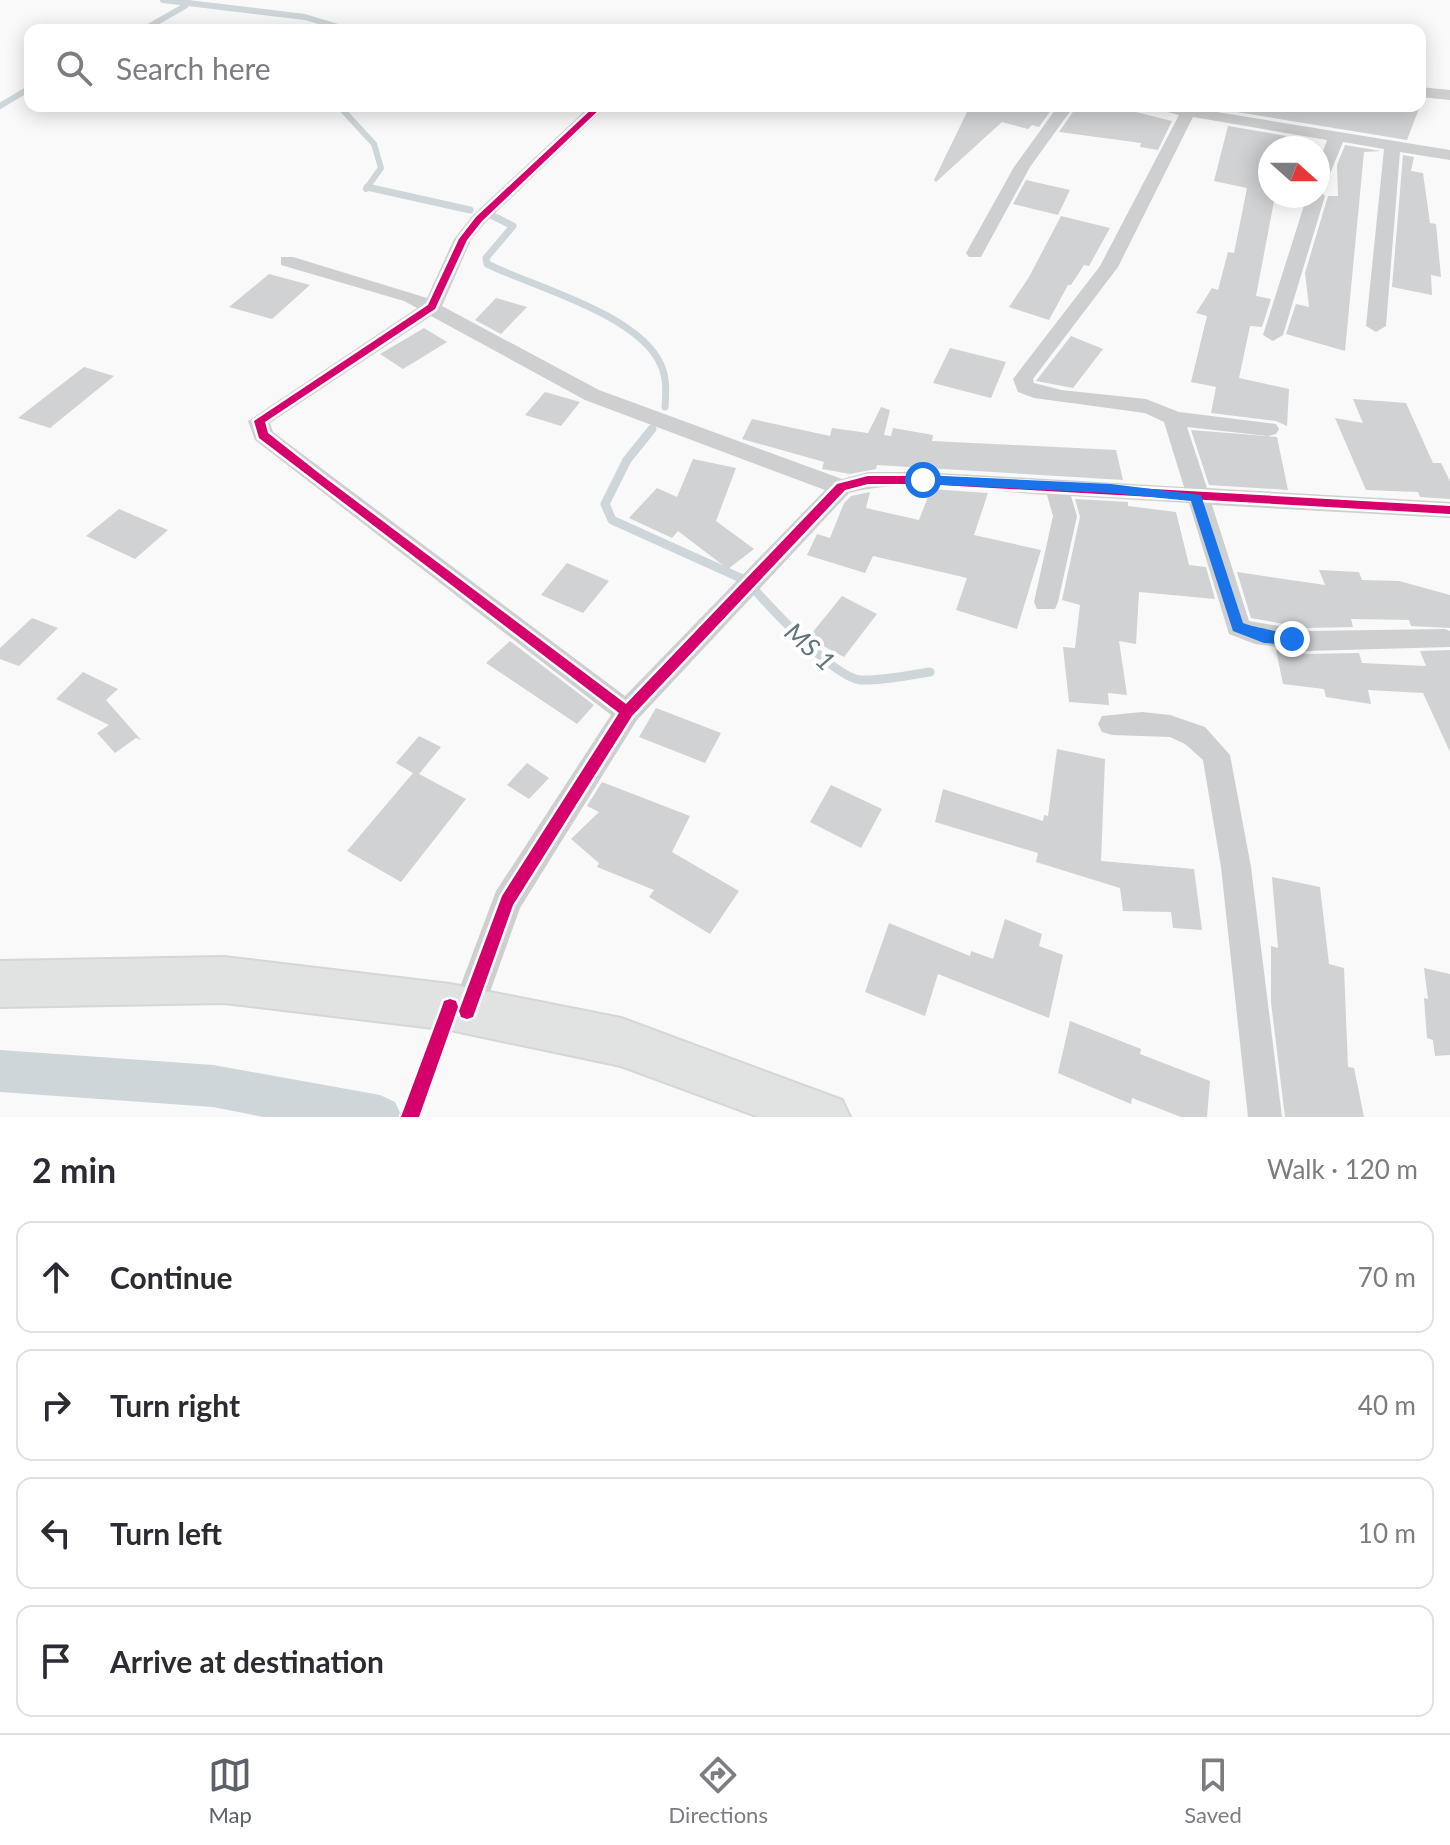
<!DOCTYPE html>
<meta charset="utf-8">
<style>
body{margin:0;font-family:Lato,sans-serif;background:#f7f7f7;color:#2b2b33}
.compass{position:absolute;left:1258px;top:136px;width:72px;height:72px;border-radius:50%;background:#fff;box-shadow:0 4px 20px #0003;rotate:111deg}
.stop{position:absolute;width:24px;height:24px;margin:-18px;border:6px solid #1a73e8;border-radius:50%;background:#fff}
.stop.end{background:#1a73e8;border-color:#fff;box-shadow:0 2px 8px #0008}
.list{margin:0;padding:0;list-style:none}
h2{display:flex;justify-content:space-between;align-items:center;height:104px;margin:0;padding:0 32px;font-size:34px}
h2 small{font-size:26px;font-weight:400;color:#7c7c81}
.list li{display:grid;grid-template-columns:52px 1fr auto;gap:24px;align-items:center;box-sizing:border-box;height:112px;margin:0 16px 16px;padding:0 16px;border:2px solid #e1e1e2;border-radius:16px}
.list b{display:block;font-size:30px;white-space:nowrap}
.list em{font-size:26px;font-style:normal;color:#7c7c81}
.icon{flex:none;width:44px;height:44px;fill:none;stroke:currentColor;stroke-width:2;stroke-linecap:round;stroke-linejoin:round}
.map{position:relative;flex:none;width:1450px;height:1117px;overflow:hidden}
.search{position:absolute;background:#fff;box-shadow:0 4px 20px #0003;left:24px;right:24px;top:24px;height:88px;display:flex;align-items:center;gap:20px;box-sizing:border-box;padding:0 28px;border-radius:16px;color:#7c7c81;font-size:30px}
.sheet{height:616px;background:#fff}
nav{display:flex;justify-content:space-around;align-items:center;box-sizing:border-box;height:112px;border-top:2px solid #e1e1e2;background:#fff;font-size:22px;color:#7c7c81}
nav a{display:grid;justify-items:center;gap:4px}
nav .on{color:#5c6169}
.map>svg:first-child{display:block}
</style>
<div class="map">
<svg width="1450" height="1117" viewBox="0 0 1450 1117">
<rect width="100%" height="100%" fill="#f9f9f9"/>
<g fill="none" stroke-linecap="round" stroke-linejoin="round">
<g stroke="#ced6d9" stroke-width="6">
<polyline points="163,0 305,17 348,30"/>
<polyline points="143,30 185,6"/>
<polyline points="0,106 30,88"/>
<polyline points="339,106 374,144 381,168 366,189"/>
</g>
<g stroke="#ced6d9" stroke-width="7">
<polyline points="367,187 470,210"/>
<path d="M491 215 513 226 486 258 487 264C534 287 639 314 661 365 667 379 666 392 665 407"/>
</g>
<g stroke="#ced6d9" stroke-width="9">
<polyline points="652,429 627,460 605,504 612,520 745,580"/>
<path d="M752 587C771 608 835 679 861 680 883 681 908 675 930 672"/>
</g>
<polygon fill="#ced6d9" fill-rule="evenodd" points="0,1050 213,1065 380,1095 395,1102 402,1117 264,1117 213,1107 0,1092"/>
</g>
<g fill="#d0d2d3">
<polygon points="970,106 1054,106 1039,127 1032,125 1028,129 1002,122 936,182 934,180"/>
<polygon points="1077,106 1112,106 1172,121 1158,150 1140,147 1141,143 1059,132"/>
<polygon points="1233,106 1294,106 1322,111 1322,106 1420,106 1407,140 1231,111"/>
<polygon points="1228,126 1286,136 1284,148 1270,148 1270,196 1275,196 1256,296 1271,299 1262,327 1250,326 1239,378 1289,389 1287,426 1276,421 1211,413 1216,387 1191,382 1207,316 1196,313 1212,288 1218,290 1228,252 1234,253 1247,188 1214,181"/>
<polygon points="1345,145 1381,151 1364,152 1345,351 1286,334 1296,304 1309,307 1305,273 1328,196 1338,196 1337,165"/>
<polygon points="1403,155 1414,157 1411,171 1423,173 1430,223 1436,224 1441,277 1431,275 1432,295 1392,287"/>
<polygon points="1026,180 1070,190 1058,215 1013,204"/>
<polygon points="1061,216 1110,228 1089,266 1084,265 1071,285 1068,285 1049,320 1009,307 1029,277"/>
<polygon points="269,274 310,285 272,319 229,307"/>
<polygon points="496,298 527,307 501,334 475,320"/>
<polygon points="424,328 447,342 403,369 380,354"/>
<polygon points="1071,336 1103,349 1073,388 1036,381"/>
<polygon points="950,348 1006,362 991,398 933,383"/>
<polygon points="84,367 114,376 50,428 18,418"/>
<polygon points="545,392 580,402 561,426 525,415"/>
<polygon points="1353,399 1406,403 1433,463 1441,463 1450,481 1450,499 1420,497 1418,492 1366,490 1335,418 1363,423"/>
<polygon points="881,407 890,410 884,435 891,436 893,428 933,435 932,441 1116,450 1123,480 877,465 876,469 850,474 822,469 824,462 742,439 752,419 830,436 832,428 868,433"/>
<polygon points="1191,430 1277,437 1288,490 1209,485"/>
<polygon points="693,459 736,468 716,521 754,549 728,569 678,531 672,538 629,518 657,488 677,497"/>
<polygon points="931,489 988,493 974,535 1041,550 1017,629 956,610 967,578 873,556 865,573 807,555 817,534 830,538 844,503 851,496 870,492 866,508 919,520"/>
<polygon points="1075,499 1128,502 1128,506 1176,512 1189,565 1206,567 1215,599 1139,592 1136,644 1119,641 1127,695 1108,693 1109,705 1069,702 1063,647 1075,648 1080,605 1062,600 1080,517"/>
<polygon points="119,509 168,530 135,559 86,536"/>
<polygon points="567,563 609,581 583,613 541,595"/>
<polygon points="1319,570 1359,572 1362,580 1399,581 1450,595 1450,628 1411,626 1409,620 1351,619 1353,627 1307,628 1251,618 1237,572 1325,585"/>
<polygon points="842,596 877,614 844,657 808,638"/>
<polygon points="32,618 58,628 19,666 0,659 0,648"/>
<polygon points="510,641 594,705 577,724 486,663"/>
<polygon points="1276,650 1307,654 1359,653 1362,663 1426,666 1420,651 1450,650 1450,752 1423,693 1368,690 1371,704 1326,697 1324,689 1283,684"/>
<polygon points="83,672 118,689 106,700 141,740 136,738 115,753 97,733 109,725 56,699"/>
<polygon points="656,708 721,733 705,763 639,737"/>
<polygon points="419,736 441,747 419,774 466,799 401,882 347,851 413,773 396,763"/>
<polygon points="1057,749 1105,759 1101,861 1194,869 1202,930 1173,928 1171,912 1123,911 1120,888 1036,862 1038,853 935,822 943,789 1043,821 1044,815 1048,816"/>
<polygon points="527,763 549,778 529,799 507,785"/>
<polygon points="602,782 690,816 672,852 739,891 710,934 649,897 654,890 597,867 599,863 571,839 599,812 587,806"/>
<polygon points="831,785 882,809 861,848 810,822"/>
<polygon points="1272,877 1320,887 1329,964 1344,968 1348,1067 1354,1068 1364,1117 1285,1117 1271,1002 1271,946 1278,948"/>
<polygon points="1005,919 1042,934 1039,946 1063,955 1049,1018 938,974 925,1016 865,992 889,923 970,956 971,951 993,959"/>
<polygon points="1424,968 1450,974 1450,1055 1435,1056 1433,1040 1427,1038 1424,998 1428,999"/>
<polygon points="1070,1021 1141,1049 1140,1054 1210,1081 1207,1117 1181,1117 1132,1098 1131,1104 1058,1073"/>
</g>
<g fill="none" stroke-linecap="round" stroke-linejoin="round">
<defs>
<polygon id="secondary" points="224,957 450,984 621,1018 842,1100 850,1117 759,1117 621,1066 450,1030 224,1003 0,1007 0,961"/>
</defs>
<use href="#secondary" stroke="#d5d6d7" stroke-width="4"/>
<g fill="#cecfd0" fill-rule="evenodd">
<polygon points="1420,87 1450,90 1450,100 1420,97"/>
<path d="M590 106H607L485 223 471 240 442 306 599 390 842 479 868 472H923L1184 487 1164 422 1145 413 1034 398 1018 392 1013 379 1100 266 1179 115 1144 106H1180L1450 150V160L1400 152 1386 326 1376 332 1366 326 1384 149 1343 142 1322 193 1325 196 1283 335 1273 341 1263 335 1307 196H1318V166L1327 140 1193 117 1118 267 1033 379 1034 383 1061 390 1146 399 1179 412 1276 424 1279 429 1276 434 1268 436 1187 427 1207 488 1450 502V518L1212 505 1249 621 1307 631 1445 629 1450 631V647L1307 651 1255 644 1229 634 1189 503 1071 496 1077 516 1058 602 1055 609H1037L1034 602 1053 516 1047 495C984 491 910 477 849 493L637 720 520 908 479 1023 467 1027 455 1023 451 1011 496 891 611 715 255 440 248 421 417 308 404 301 281 265V257H293L427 298 454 239 473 215ZM431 316 585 400 825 490 625 696 273 432 270 423Z"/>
<polygon points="1058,106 1074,106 1030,167 981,257 969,257 966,253 1014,167"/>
<polygon points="1142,712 1170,715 1205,727 1230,755 1251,867 1282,1117 1248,1117 1221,867 1203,760 1185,744 1170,737 1112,735 1102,732 1098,724 1102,716"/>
</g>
<use href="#secondary" fill="#e1e2e2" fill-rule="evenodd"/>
<defs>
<g id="cycleway">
<polygon points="595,106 603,106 482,221 467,240 435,309 265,422 268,433 320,474 626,704 837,484 868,476 923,476 1450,506 1450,514 923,484 868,484 845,490 632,716 513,905 473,1017 467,1019 461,1017 459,1011 502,896 619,713 259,438 254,421 428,305 459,239 476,217"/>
<polygon points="450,999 456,1001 458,1007 419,1117 401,1117 442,1007 444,1001"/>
</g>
</defs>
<use href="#cycleway" stroke="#fff" stroke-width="5"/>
<use href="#cycleway" fill="#d6006c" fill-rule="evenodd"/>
</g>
<path fill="#1a73e8" d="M923 475 1111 484 1201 495 1243 623C1257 629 1292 632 1299 639L1292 645 1264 643 1233 631 1191 501 1111 493 923 484 917 480Z"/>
<g text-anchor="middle" stroke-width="8" stroke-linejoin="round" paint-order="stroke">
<g font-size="26" font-style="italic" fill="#60757c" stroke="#fff">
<text transform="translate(810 647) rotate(42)" y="9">MS 1</text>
</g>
</g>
</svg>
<svg class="compass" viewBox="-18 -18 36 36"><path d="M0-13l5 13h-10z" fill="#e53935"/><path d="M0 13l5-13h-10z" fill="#7c7c81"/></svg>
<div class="stop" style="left:923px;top:480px"></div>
<div class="stop end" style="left:1292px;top:639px"></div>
<div class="search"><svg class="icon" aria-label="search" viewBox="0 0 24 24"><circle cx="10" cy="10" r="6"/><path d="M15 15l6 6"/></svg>Search here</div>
</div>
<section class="sheet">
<h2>2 min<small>Walk · 120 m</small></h2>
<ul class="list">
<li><svg class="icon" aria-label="ahead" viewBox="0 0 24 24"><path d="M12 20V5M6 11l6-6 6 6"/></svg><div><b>Continue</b></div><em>70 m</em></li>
<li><svg class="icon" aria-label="right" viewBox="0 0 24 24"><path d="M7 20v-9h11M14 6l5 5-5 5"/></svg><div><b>Turn right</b></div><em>40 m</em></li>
<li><svg class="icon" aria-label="left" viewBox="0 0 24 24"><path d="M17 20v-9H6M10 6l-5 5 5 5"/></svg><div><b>Turn left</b></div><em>10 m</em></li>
<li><svg class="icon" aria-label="arrive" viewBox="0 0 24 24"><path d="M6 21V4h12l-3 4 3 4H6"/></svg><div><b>Arrive at destination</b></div></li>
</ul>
</section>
<nav>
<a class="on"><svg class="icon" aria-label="map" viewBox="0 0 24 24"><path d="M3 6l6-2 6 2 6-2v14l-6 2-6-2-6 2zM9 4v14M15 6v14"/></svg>Map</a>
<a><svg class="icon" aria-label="directions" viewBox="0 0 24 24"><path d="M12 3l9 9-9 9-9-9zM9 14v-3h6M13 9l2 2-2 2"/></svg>Directions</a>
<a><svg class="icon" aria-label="saved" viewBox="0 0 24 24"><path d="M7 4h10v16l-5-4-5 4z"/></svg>Saved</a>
</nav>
